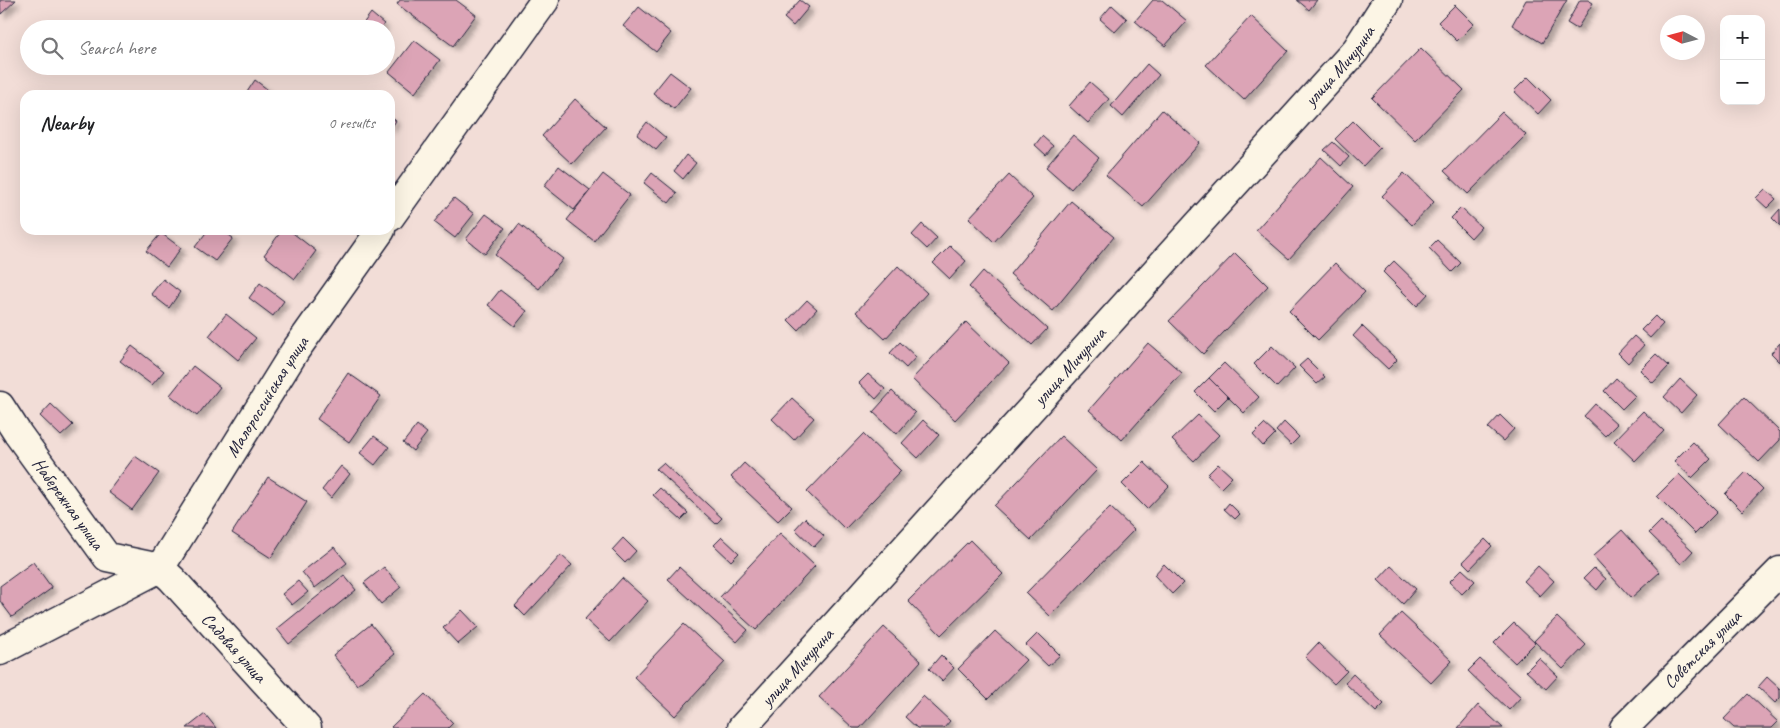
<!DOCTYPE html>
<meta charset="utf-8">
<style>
body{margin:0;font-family:Caveat,sans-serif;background:#f6f6f6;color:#202124}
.controls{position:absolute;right:15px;top:15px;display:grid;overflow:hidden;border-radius:10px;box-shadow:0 5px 20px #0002}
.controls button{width:45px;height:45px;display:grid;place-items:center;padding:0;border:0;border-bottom:1px solid #e0e0e0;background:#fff;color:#202124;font:25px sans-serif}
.compass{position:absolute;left:1660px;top:15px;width:45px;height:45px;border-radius:50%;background:#fff;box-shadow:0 5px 20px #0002;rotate:276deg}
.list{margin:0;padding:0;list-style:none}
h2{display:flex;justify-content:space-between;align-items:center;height:65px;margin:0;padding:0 20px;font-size:21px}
h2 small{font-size:16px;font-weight:400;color:#757577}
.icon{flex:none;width:28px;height:28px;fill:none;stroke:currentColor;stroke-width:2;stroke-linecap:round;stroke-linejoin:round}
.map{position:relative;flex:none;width:1780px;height:728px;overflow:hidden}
.search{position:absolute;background:#fff;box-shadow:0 5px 20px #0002;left:20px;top:20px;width:375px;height:55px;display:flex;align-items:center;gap:12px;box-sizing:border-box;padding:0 18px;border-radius:28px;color:#757577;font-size:19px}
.panel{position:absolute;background:#fff;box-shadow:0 5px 20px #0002;left:20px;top:90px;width:375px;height:145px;border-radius:15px}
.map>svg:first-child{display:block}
</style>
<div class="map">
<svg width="1780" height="728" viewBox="0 0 1780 728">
<defs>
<filter id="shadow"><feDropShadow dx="4.5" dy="4.5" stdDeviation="2.5" flood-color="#0004"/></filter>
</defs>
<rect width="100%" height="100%" fill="#f2ddd7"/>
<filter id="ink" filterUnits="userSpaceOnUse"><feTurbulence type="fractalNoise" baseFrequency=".02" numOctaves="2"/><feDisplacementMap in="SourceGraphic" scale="10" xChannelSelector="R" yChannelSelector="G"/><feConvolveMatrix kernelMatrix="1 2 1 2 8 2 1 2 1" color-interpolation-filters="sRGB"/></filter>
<g filter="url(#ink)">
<g fill="#dca4b6" stroke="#22223b" filter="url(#shadow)">
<polygon points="0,0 16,0 1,14"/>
<polygon points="400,0 456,0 476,15 453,46 397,4"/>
<polygon points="800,0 809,7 793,26 784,18"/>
<polygon points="1153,0 1162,0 1187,21 1165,46 1135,21"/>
<polygon points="1297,0 1317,0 1309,10"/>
<polygon points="1526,0 1567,0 1542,43 1512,25"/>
<polygon points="1580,0 1588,0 1593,3 1577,29 1567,23"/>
<polygon points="1112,5 1127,19 1115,32 1100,19"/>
<polygon points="1455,5 1474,24 1457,41 1438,22"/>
<polygon points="639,7 671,33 656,52 623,26"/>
<polygon points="371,13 384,24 381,29 359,29"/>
<polygon points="1251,16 1288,51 1244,100 1206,65"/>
<polygon points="414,40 440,60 415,93 389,72"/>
<polygon points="1421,48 1464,90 1415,140 1372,98"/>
<polygon points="1147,64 1159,75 1123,117 1111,106"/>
<polygon points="670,72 691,88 674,109 653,93"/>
<polygon points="1528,77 1551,100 1538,114 1514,91"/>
<polygon points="255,80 275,95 251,95 247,92"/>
<polygon points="1090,82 1109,99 1088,123 1069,106"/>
<polygon points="575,99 606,127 572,164 542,136"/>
<polygon points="1162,110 1200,143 1143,207 1106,175"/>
<polygon points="1502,112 1526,135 1468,194 1444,171"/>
<polygon points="390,116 396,121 390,129"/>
<polygon points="1353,121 1380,148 1363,166 1335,139"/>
<polygon points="647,122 666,138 656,150 637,135"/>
<polygon points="1073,135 1099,158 1071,189 1046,167"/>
<polygon points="1042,136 1053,146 1046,155 1035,145"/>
<polygon points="1333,142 1349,157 1341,166 1324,150"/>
<polygon points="686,155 696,163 683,179 674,171"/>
<polygon points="1321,157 1353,187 1289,259 1256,230"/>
<polygon points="559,166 590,190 574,210 544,186"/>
<polygon points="652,173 677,193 669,203 644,183"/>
<polygon points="1404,173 1434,202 1412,225 1382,196"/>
<polygon points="603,174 630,195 594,241 567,220"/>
<polygon points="1009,175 1033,198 994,242 969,218"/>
<polygon points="1765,189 1776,199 1767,208 1756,198"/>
<polygon points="454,198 474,214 455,238 434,222"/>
<polygon points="1071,201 1114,237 1053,311 1010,274"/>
<polygon points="1461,208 1481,227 1471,238 1451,218"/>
<polygon points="1780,209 1780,226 1772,218"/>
<polygon points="486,214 505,228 485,254 466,239"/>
<polygon points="519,224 563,259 539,289 495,255"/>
<polygon points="922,224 937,238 927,249 912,235"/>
<polygon points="208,230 222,230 233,238 215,261 195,247"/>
<polygon points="282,230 289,230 316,251 295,279 264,255"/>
<polygon points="161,233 181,248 167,267 146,251"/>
<polygon points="1437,240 1461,263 1452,272 1429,248"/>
<polygon points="950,246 966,261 950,279 933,263"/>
<polygon points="1235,253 1268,286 1203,354 1169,321"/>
<polygon points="1394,261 1428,294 1417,306 1383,272"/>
<polygon points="1335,263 1365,292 1318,340 1289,311"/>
<polygon points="898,266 927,293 885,339 856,312"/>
<polygon points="983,271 1047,329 1032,345 969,287"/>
<polygon points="163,279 180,292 169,308 151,294"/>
<polygon points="260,283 284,301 273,316 249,298"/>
<polygon points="500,290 527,311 515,326 488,305"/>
<polygon points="807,300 817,309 798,330 788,320"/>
<polygon points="226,314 256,338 238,360 209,336"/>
<polygon points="1655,316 1663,324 1650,338 1641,330"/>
<polygon points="966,322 1009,363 955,420 912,379"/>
<polygon points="1362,326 1397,360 1388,369 1353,336"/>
<polygon points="1634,336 1644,345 1628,363 1618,353"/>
<polygon points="900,342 916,357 906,368 890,353"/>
<polygon points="1148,343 1182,373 1122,440 1089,410"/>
<polygon points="1780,343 1780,362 1771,353"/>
<polygon points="132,346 164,371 152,385 120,361"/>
<polygon points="1272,346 1295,368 1277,387 1254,364"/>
<polygon points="1656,354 1669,366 1653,383 1640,370"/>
<polygon points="1307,359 1325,377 1317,384 1299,366"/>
<polygon points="1224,363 1259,397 1244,413 1209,378"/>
<polygon points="193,366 220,387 197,416 170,395"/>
<polygon points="348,373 381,396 349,442 317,419"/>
<polygon points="868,374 885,389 876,399 859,383"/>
<polygon points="1209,378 1228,397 1214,411 1195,392"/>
<polygon points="1616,378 1635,396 1622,409 1604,391"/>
<polygon points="1680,379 1697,395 1681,413 1664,397"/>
<polygon points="892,391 915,413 897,434 873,412"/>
<polygon points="1744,397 1780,432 1780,440 1759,462 1719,424"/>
<polygon points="792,398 814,418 794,440 772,419"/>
<polygon points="51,404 73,425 61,436 40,416"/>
<polygon points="1595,404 1617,424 1605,436 1584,416"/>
<polygon points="1643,411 1664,431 1635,461 1614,441"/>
<polygon points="1198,415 1219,435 1194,461 1172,440"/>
<polygon points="1500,415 1514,429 1503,441 1488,428"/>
<polygon points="923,420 939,435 918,458 902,443"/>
<polygon points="1284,422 1299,437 1291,445 1276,431"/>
<polygon points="1264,424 1275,434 1263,446 1253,435"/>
<polygon points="417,425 427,433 413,451 403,443"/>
<polygon points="863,434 901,471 845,529 807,492"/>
<polygon points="374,436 389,447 375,465 360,453"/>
<polygon points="1061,436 1097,470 1031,540 994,506"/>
<polygon points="1693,442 1711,459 1692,478 1674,461"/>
<polygon points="135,456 159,473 132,510 108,492"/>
<polygon points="1144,462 1169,486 1147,509 1122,484"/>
<polygon points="663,463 722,518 716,524 656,469"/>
<polygon points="744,463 792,507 778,521 731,477"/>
<polygon points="1218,464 1232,477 1221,488 1207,475"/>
<polygon points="341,466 350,474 331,498 322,490"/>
<polygon points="1746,472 1763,489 1742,511 1725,494"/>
<polygon points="1679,474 1717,512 1695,534 1657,496"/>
<polygon points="268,477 307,502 271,558 232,533"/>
<polygon points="660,488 688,513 681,520 653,495"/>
<polygon points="1229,503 1240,514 1235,519 1224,509"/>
<polygon points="1110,507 1134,530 1050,616 1026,593"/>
<polygon points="805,518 824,536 814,547 795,529"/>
<polygon points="1661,521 1693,551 1681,564 1649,533"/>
<polygon points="1622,530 1660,572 1631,598 1593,556"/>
<polygon points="780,533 815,566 756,630 720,597"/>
<polygon points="722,537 739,553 731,561 714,545"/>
<polygon points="623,538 636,551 625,563 612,550"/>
<polygon points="1485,539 1492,546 1470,569 1463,562"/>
<polygon points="970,540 1003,574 941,635 908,601"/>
<polygon points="334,547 347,563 315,588 302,572"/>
<polygon points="561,555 572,565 525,616 515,606"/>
<polygon points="33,562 52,588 12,617 0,601 0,586"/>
<polygon points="1164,564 1183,583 1172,594 1154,575"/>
<polygon points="1391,566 1416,589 1403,604 1378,580"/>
<polygon points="1538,566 1554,581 1540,596 1524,581"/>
<polygon points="384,567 401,587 381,604 364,583"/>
<polygon points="679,567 748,630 737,642 668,579"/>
<polygon points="1594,568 1606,579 1597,590 1584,578"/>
<polygon points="1462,569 1475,581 1462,594 1449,582"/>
<polygon points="344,575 356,590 289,644 277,629"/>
<polygon points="622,578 648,601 610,642 585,619"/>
<polygon points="298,581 308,592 292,605 282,594"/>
<polygon points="462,610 478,627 458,644 443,628"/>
<polygon points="1401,613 1452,661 1431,683 1380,635"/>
<polygon points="1557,617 1586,645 1563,669 1534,641"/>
<polygon points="1514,623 1535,643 1515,663 1494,643"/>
<polygon points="371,624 395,654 357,685 333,655"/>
<polygon points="684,624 725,662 675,716 634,677"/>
<polygon points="884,627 921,661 860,728 853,728 819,697"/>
<polygon points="995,631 1026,660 988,699 958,669"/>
<polygon points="1038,633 1060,655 1048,666 1026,645"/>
<polygon points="1318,643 1347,671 1334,684 1305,657"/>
<polygon points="941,655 954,668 942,681 929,669"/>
<polygon points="1539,658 1558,676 1546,689 1526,671"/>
<polygon points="1480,659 1521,697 1509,710 1468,671"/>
<polygon points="1353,674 1384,704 1376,712 1345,683"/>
<polygon points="1767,677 1780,689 1780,698 1775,703 1758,687"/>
<polygon points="425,694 453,723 448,728 392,728 391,727"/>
<polygon points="1748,694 1778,722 1772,728 1734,728 1724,719"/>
<polygon points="923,696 950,721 944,728 917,728 905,717"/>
<polygon points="1478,705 1503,728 1458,728"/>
<polygon points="205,714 216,728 187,728"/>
</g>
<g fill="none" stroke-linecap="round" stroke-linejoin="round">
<defs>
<g id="minor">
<polyline points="390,217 545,0"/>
<path id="s1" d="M0 406 18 434 107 557 160 568 172 579 307 728"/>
<path id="s2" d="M160 568 295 351 381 230"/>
<polyline points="0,651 160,568"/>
<path id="s3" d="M742 728 1356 50 1388 0"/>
<path id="s4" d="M1624 728 1780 571"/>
</g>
</defs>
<use href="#minor" stroke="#22223b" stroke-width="31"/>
<use href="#minor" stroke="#fcf5e5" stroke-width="28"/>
</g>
</g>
<g text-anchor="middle" stroke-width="5" stroke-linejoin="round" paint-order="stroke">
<g font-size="18" fill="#22223b" stroke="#fcf5e5">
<text dy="6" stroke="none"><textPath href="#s3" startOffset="892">улица Мичурина</textPath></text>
<text dy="6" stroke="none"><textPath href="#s3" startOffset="488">улица Мичурина</textPath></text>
<text dy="6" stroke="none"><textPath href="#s2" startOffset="202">Малороссийская улица</textPath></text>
<text dy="6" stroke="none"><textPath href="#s1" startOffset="119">Набережная улица</textPath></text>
<text dy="6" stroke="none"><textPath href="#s1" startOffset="348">Садовая улица</textPath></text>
<text dy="6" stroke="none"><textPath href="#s4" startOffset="111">Советская улица</textPath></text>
<text dy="6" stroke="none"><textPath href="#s3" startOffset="82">улица Мичурина</textPath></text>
</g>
</g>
</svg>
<div class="controls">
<button>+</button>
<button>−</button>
</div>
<svg class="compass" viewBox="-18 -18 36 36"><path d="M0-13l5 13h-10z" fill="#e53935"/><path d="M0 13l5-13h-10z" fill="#757577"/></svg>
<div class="search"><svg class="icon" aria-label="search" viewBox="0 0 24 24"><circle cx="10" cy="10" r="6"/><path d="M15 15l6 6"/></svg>Search here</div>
<section class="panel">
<h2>Nearby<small>0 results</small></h2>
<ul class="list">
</ul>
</section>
</div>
